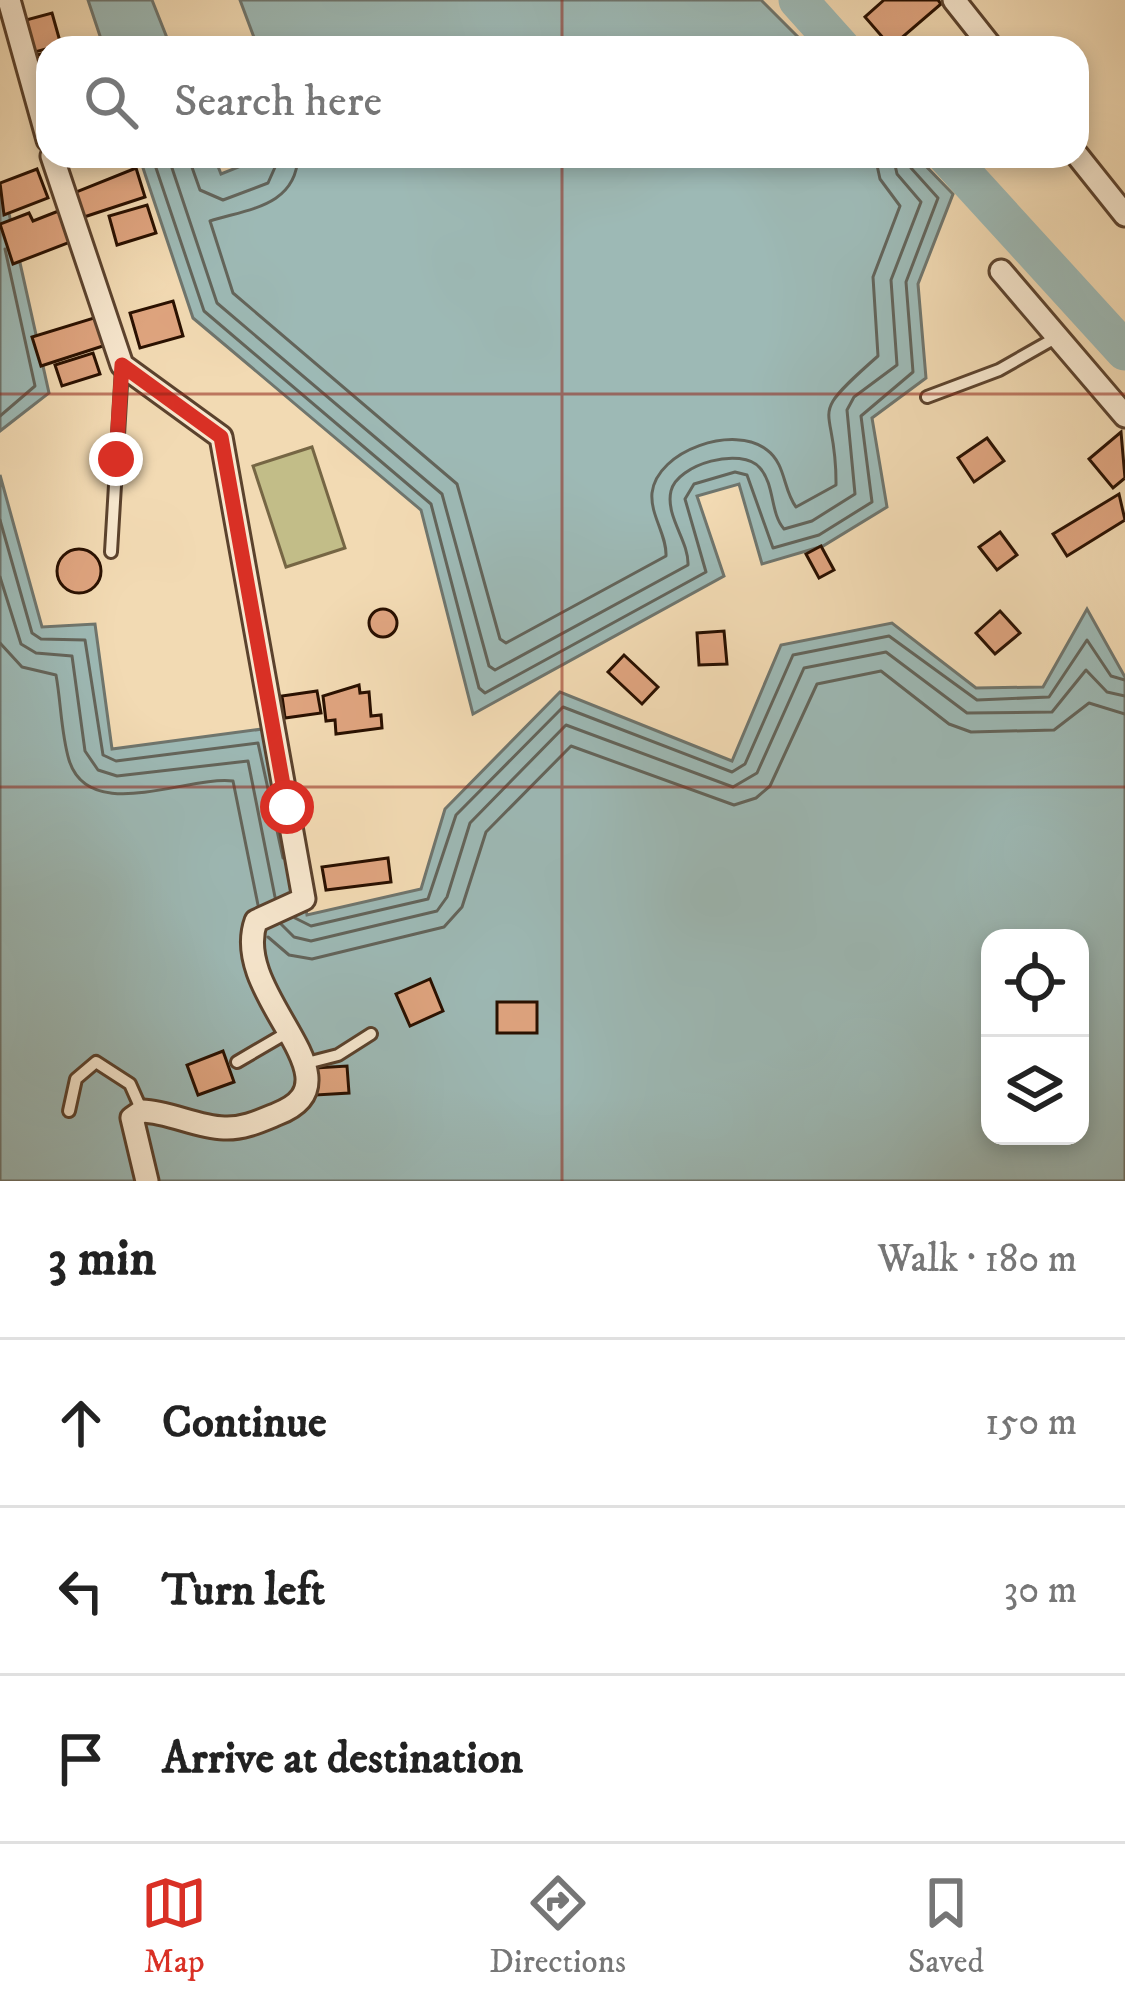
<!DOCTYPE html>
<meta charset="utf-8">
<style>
body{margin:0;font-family:"IM FELL DW Pica",serif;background:#f6f6f6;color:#222}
.controls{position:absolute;right:36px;bottom:36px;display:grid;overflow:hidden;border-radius:24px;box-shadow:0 6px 18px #0003}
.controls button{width:108px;height:108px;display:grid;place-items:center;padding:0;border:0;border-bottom:3px solid #e0e0e0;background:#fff;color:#222;font:60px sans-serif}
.stop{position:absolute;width:36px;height:36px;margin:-27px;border:9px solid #d93025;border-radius:50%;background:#fff}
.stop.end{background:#d93025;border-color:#fff;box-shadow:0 3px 12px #0008}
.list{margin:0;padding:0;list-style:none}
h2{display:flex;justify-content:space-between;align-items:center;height:156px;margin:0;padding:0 48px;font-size:51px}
h2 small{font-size:39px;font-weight:400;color:#767676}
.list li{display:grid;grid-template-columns:78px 1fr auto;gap:36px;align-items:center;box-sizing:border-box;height:168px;padding:0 48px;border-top:3px solid #e0e0e0}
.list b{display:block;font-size:45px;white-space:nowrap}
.list em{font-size:39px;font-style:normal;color:#767676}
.icon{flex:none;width:66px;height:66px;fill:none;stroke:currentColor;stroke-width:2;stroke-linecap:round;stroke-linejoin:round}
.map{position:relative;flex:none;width:1125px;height:1181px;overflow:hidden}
.search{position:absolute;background:#fff;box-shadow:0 6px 18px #0003;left:36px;right:36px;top:36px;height:132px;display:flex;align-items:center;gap:30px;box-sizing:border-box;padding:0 42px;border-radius:36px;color:#767676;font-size:45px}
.sheet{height:660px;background:#fff}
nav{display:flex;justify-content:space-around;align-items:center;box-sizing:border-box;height:168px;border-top:3px solid #e0e0e0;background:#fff;font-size:33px;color:#767676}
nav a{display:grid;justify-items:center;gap:6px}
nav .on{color:#d93025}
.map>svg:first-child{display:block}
</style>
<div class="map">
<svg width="1125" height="1181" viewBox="0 0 1125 1181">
<rect width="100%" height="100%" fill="#f2dab3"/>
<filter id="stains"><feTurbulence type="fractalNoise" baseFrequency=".00167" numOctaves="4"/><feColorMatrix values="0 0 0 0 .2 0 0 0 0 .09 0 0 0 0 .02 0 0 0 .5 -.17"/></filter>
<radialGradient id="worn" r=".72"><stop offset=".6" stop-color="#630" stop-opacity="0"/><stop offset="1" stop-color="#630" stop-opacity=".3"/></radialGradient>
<polygon fill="#c2bd88" stroke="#766644" stroke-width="3" points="312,447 345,548 286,567 253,466"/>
<g fill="#9db9b5" stroke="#6f756d" stroke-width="3" fill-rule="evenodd">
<polygon points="88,0 152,0 171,48 104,48"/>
<polygon points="240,0 761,0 809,48 258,48"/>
<polygon points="139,156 214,156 221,174 266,156 916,156 953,194 918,284 926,378 872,418 887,507 823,546 762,564 739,484 697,496 724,576 473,714 421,510 193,318"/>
<polygon points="0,191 4,191 49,393 0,431"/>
<path d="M0 475 42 627 95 624 112 749 270 728 307 915 421 889 445 809 560 692 732 761 781 645 892 623 976 688 1043 687 1087 609 1125 677V1181H0ZM990 938H1080V1136H990Z"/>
</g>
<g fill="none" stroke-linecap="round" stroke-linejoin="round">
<g stroke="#63645a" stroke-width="3">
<polyline points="152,156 204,311 431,504 479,688 485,693 706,572 685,499 694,484 735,472 747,475 773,548 819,535 872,502 861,416 913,372 906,282 938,198 911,168 909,156"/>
<path d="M168 156 217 303 442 494 489 666 495 670 688 565C689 541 665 516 671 491 677 464 742 446 760 468 775 485 770 513 784 529L812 521 855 494 847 410 854 397 897 365 891 280 921 202 897 174 893 156"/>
<polyline points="188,156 200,190 223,200 268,183 280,156"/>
<path d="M298 156C296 207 247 209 210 221L233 293 457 484 500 639 506 643 666 556C667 535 650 515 652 493 657 450 735 424 767 450 786 464 783 490 796 507L836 485C837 399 802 423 878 356L873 277 900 206 880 179 875 156"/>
<polyline points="0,416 35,386 5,249"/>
<polyline points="0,520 32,633 41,639 85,640 103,755 116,761 258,743 283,858"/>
<polyline points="0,577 21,644 36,653 72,656 85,751 98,770 117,776 248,761 275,897"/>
<path d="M0 643 22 667 56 675C61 702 61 733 69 760 89 825 188 775 233 781L258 905"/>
<polyline points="295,918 311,926 428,899 456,815 563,707 732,772 745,764 793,655 889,636 977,700 1049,697 1087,640 1111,676 1125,680"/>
<polyline points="281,924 294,937 311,941 437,911 447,897 470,823 566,725 733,787 757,773 804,668 886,652 967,713 1052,712 1086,670 1107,692 1125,696"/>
<polyline points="268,937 289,955 312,959 444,927 462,907 486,832 571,746 734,805 756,798 770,786 817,684 881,671 949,724 971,732 1054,730 1089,703 1125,714"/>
</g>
<g stroke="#9db9b5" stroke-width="39">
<polyline points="798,0 841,48"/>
<polyline points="947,156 1125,351"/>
</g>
</g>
<g fill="#dfa47f" stroke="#291000" stroke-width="3">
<polygon points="884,0 938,0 941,4 891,47 865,17"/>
<polygon points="52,13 61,45 35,52 26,20"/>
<polygon points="48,52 48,84 45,85 37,55"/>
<polygon points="136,168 145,197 84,217 76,192"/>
<polygon points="37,169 48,198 4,215 0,183"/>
<polygon points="147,205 156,233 117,245 109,216"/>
<polygon points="61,210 73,241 13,264 0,224 29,213 33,221"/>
<polygon points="173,301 183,336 140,348 130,313"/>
<polygon points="97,317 106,345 41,366 32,337"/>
<polygon points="93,353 100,374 62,386 55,365"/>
<polygon points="1121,432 1125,478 1113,488 1089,459"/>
<polygon points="987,438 1004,461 974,482 958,458"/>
<polygon points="1119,494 1125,520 1067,556 1053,534"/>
<polygon points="1000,532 1017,555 997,570 979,547"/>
<polygon points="821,546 834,570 819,578 806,554"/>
<circle cx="79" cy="571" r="22"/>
<circle cx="383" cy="623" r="14"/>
<polygon points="1000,611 1020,633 995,654 976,633"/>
<polygon points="724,631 727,664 699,665 697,633"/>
<polygon points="624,655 658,687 642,704 608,672"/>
<polygon points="359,685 360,693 369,692 371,716 381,715 382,728 336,734 335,720 326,721 323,696"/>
<polygon points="317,691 321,713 285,718 282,696"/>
<polygon points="388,858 391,882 326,890 322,867"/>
<polygon points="430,979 443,1011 410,1026 396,994"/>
<rect x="497" y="1002" width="40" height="31"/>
<polygon points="223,1051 234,1082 198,1095 187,1065"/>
<polygon points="347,1066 349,1093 316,1095 315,1068"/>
</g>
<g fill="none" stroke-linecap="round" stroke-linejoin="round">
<defs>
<g id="service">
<polyline points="927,397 999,370 1057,337"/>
<polyline points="111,552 122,368"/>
<polyline points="237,1062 290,1031"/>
<polyline points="307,1063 338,1055 371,1034"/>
<polyline points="69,1111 76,1079 96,1062 130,1084 142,1111"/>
</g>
<g id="minor">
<polyline points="9,0 48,140"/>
<polyline points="954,0 992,48"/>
<polyline points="1077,155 1125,215"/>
<path d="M52 156 122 365 221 437 304 899 256 921C229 996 365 1080 277 1114 260 1121 243 1129 224 1128 196 1127 170 1112 142 1111L132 1118 147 1181"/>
<polyline points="1001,271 1125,416"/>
</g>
</defs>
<use href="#service" stroke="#5b422d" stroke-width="16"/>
<use href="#minor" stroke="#5b422d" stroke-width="27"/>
<use href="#service" stroke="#f7e7ce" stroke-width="10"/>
<use href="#minor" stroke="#f7e7ce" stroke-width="21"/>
</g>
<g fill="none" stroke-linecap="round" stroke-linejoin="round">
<polyline stroke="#d93025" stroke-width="15" points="116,459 122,365 221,437 287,807"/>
</g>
<path fill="none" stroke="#8f2418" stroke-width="3" stroke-opacity="0.55" d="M562 0V48M562 156V1181M0 394H1125M0 787H1125"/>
<rect width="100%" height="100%" filter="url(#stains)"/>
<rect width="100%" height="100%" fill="url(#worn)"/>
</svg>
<div class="controls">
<button><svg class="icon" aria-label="locate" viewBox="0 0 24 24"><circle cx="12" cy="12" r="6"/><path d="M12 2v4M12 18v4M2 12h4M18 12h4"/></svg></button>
<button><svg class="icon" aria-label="layers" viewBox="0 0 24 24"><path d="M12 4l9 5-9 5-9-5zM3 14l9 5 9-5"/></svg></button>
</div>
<div class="stop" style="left:287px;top:807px"></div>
<div class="stop end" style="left:116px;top:459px"></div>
<div class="search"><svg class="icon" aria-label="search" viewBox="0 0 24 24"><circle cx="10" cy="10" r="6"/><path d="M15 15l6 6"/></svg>Search here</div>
</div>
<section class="sheet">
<h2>3 min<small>Walk · 180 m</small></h2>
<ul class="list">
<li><svg class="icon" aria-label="ahead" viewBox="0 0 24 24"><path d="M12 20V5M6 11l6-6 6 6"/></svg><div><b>Continue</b></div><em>150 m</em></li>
<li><svg class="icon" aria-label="left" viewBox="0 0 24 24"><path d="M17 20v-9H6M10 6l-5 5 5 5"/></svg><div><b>Turn left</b></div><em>30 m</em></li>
<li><svg class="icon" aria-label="arrive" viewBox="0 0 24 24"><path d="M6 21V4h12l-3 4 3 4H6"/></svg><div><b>Arrive at destination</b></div></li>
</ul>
</section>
<nav>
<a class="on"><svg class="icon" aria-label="map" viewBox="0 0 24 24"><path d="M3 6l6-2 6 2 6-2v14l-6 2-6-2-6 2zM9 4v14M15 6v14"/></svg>Map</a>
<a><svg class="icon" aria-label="directions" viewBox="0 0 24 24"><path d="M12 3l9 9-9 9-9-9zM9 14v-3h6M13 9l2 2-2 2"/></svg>Directions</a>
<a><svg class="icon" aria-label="saved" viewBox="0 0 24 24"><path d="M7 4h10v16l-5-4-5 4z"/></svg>Saved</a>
</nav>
